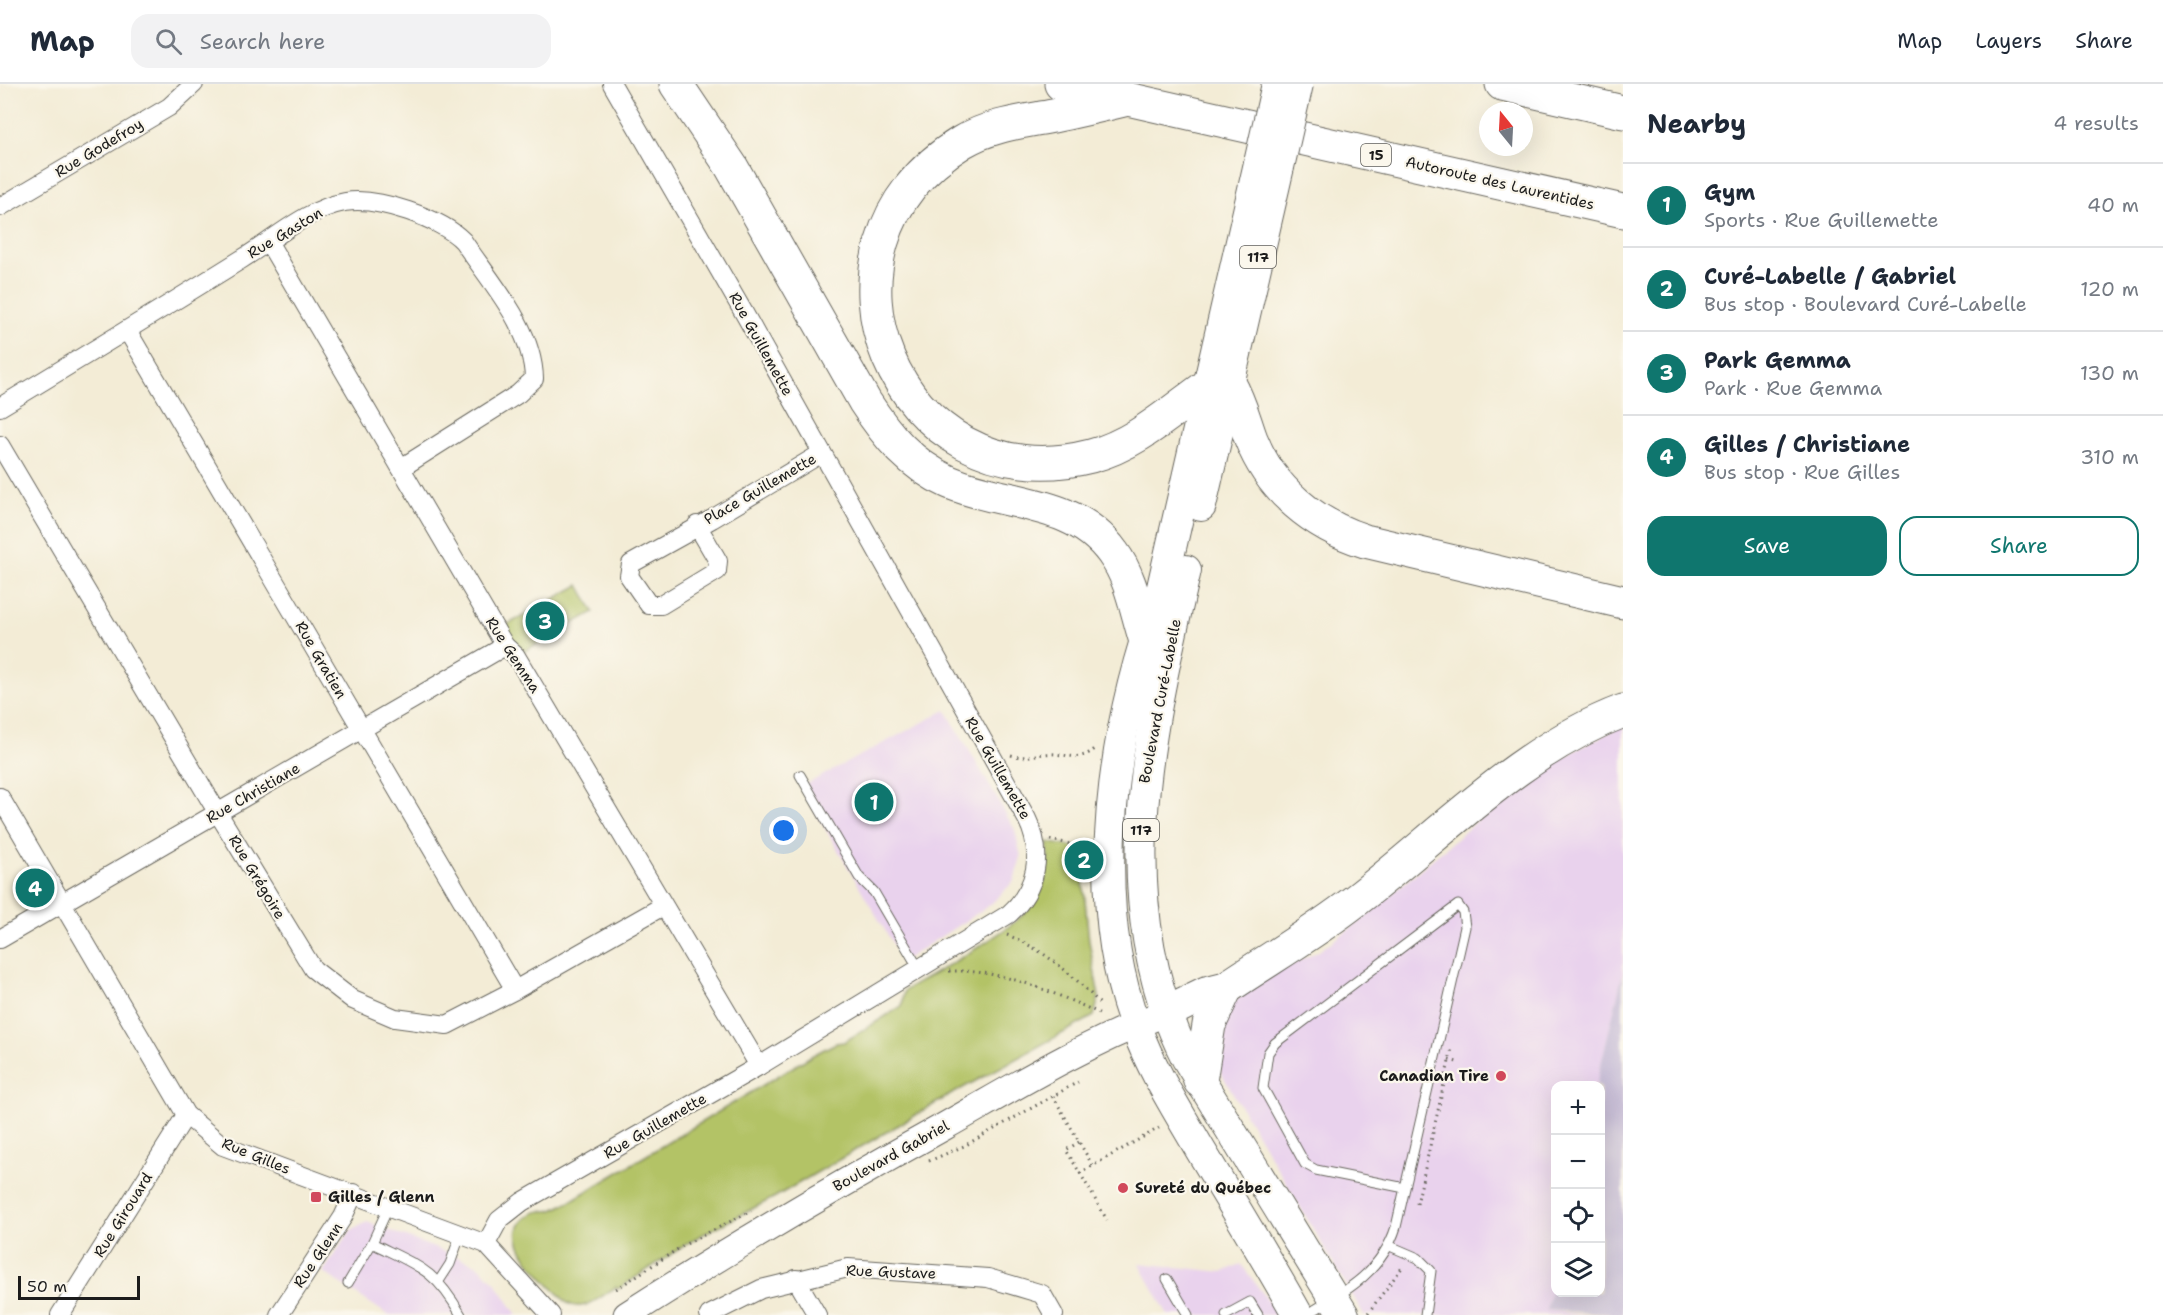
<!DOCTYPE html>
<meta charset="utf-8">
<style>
body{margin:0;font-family:"Shantell Sans",sans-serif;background:#f2f2f3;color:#1f2937}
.controls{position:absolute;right:18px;bottom:18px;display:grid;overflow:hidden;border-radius:12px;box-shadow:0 6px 24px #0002}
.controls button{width:54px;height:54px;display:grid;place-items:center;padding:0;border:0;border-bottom:2px solid #e0e1e3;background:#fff;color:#1f2937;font:30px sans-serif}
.compass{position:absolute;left:1479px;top:18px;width:54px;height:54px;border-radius:50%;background:#fff;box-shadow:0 6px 24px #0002;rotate:342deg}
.scale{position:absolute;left:18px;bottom:15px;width:122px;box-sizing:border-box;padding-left:6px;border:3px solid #1c1c1c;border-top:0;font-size:16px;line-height:21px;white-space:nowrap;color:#1c1c1c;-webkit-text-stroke:4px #fbf7ec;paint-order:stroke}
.you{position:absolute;left:784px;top:747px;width:21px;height:21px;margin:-15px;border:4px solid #fff;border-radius:50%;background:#1a73e8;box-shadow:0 0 0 9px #1a73e833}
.badge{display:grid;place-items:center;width:39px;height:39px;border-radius:50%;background:#0f766e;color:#fff;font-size:20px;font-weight:700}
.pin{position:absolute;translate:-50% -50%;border:3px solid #fff;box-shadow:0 2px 6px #0006}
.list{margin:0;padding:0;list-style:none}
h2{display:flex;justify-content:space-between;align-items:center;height:78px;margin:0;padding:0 24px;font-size:26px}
h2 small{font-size:20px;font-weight:400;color:#747a83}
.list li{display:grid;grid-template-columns:39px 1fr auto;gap:18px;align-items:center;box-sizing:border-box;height:84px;padding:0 24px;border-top:2px solid #e0e1e3}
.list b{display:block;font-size:22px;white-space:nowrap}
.list p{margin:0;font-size:20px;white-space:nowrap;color:#747a83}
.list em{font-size:20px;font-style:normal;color:#747a83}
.actions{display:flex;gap:12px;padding:18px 24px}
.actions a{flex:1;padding:14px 0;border:2px solid #0f766e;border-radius:18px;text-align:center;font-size:21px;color:#0f766e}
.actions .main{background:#0f766e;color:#fff}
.icon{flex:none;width:33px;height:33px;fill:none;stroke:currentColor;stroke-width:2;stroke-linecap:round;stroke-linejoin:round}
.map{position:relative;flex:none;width:1623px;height:1231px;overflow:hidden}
header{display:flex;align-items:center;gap:36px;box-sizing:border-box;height:84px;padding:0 30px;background:#fff;border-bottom:2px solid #e0e1e3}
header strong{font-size:28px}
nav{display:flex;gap:33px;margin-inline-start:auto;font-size:21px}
.search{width:420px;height:54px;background:#f2f2f3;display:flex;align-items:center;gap:15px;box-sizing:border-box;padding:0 21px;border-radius:18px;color:#747a83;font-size:22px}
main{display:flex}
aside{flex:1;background:#fff}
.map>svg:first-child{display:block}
</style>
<header>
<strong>Map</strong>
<div class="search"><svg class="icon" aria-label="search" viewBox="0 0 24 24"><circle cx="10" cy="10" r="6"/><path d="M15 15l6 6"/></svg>Search here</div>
<nav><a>Map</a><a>Layers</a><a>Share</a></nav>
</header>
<main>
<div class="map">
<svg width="1623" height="1231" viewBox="0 0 1623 1231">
<rect width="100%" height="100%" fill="#fbf7ec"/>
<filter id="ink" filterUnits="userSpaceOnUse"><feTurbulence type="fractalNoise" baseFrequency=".0167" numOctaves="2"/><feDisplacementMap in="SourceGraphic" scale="12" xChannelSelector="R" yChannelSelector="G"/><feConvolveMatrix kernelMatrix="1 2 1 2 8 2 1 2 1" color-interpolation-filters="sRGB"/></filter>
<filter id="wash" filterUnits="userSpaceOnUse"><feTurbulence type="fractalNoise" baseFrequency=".008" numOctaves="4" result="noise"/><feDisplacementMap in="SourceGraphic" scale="24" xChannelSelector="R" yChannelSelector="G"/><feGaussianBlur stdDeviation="1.35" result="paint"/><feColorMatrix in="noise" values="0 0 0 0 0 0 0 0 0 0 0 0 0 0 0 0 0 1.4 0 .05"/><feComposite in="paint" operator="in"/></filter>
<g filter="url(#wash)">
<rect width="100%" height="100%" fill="#f3ecd6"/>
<g fill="#e9d2ed">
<polygon points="946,626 1015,746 1021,773 1014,797 990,821 903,877 801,703"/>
<polygon points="1623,641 1623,889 1596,1001 1556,1002 1556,1192 1546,1226 1588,1231 1364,1231 1221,989 1219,981 1227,922 1268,892 1319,867 1359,838 1532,690"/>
<polygon points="367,1138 476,1180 495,1198 517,1231 388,1231 323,1188 351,1146"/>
<polygon points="1139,1179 1223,1188 1241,1180 1279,1231 1168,1231"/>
</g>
<polygon fill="#c9bfd7" points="1623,889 1623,1231 1546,1226 1555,1192 1556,1208 1600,1208 1600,1002 1596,1001"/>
<g fill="#b3c366" stroke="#687041" stroke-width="1.5">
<polygon points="579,501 594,528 516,572 496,547"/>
<path d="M1047 758 1079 764 1077 773 1081 775 1089 857 1099 913 1094 932 950 1011 775 1113 696 1154 618 1205 616 1203C600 1213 584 1229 567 1219 548 1199 489 1149 534 1129 539 1126 546 1128 552 1126 564 1122 578 1112 589 1106L811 972 836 959 844 958 902 922 904 907C930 892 955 878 980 862 1023 834 1054 815 1047 758Z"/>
</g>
</g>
<g filter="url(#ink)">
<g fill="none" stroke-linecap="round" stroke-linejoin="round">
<defs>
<g id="lane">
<polyline points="800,691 859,793 874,808 919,885"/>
<path d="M389 1122 372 1159C418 1182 435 1185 461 1231"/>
<polyline points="1390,1162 1418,1174 1431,1187 1425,1231"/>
<polyline points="1167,1195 1188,1231"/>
<polyline points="439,1197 450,1180 461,1149"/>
<polyline points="348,1199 372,1159"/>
<polyline points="1226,1231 1250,1218 1258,1231"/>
<path d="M1306 1231C1345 1208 1382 1188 1396 1143L1465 843 1463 828 1458 821 1275 959 1268 969 1263 1004 1305 1080 1316 1086 1405 1104"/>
</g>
<g id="street">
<polyline points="0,123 169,23 194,0"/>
<polyline points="269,159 505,562 516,572 759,982"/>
<polyline points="127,246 515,906"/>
<path d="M0 323C81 274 162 225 242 175 275 155 307 125 345 118 377 112 442 135 463 157 491 199 533 244 534 295L518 310 401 384"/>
<polyline points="0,361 210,716 313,885 353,916 395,934 447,941 515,906 663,822"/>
<polyline points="697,441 718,477 717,487 661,521 649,521 629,492 631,480 712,435 822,369"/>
<polyline points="0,713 186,1031 223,1062 486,1160 551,1231"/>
<polyline points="0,855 505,562"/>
<path d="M486 1160 499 1136 522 1118 759 982 1009 830C1037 805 1044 769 1027 735L744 229 612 0"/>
<polyline points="796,1195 817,1231"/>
<polyline points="60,1231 186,1031"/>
<polyline points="279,1231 343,1133 354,1109"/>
<polyline points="709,1231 761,1205 848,1184 988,1194 1042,1210 1054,1231"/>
</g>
<path id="secondary" d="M627 1231C731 1164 837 1102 945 1042 1014 1003 1081 962 1155 933"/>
<g id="primary">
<path d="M1259 79 1160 512C1113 641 1086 811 1136 943 1152 987 1178 1027 1201 1067 1234 1122 1267 1176 1298 1231"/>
<polyline points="1201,422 1279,83"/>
<path d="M1186 486C1149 646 1107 820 1187 975L1344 1231"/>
</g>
<g id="highway">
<path d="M676 0 731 82 865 318C887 352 911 381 949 398 1004 422 1074 414 1113 469 1131 493 1136 525 1145 554"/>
<polyline points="1061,0 1623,127"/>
<polyline points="1502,0 1623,28"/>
<path d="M1128 15C1103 21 1078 27 1053 32 1021 38 990 41 962 58 788 164 897 422 1091 372 1136 360 1170 328 1207 302"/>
<path d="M1229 299C1240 318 1244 336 1251 355 1271 406 1314 441 1365 457L1623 518"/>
<path d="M1165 929 1206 909 1226 904C1269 875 1314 849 1355 817 1441 751 1520 666 1623 627"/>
<polyline points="1200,997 1209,941 1226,904"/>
</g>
</defs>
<use href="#lane" stroke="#67655d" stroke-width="11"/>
<use href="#street" stroke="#67655d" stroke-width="20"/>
<use href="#secondary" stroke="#67655d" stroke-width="29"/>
<use href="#primary" stroke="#67655d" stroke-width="32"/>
<use href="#highway" stroke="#67655d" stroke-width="35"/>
<g stroke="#67655d" stroke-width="3" stroke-dasharray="1.5 4.5" stroke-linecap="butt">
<path d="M1011 671C1024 675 1031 671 1045 670 1065 668 1078 680 1096 664"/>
<polyline points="1050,756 1086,763"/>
<path d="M1007 851C1042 864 1076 893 1101 921"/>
<path d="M949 887C1002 885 1052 908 1099 929"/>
<polyline points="1449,976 1457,978"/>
<polyline points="1053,1012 1094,1084"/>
<polyline points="1079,1058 1066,1066 1080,1089 1159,1044"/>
<polyline points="929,1077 964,1062 1078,998"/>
<polyline points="1080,1089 1107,1136"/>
<polyline points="1417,1120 1452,964"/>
<polyline points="616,1205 684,1161 751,1127"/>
<polyline points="1368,1229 1404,1181"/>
</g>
<use href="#lane" stroke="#fff" stroke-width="9"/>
<use href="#street" stroke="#fff" stroke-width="18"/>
<use href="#secondary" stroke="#fff" stroke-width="27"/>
<use href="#primary" stroke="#fff" stroke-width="30"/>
<use href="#highway" stroke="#fff" stroke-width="33"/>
<defs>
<g id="primary-bridge">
<polyline points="1259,79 1277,0"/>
<polyline points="1279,83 1298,0"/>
</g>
</defs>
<use href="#primary-bridge" stroke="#67655d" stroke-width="32" stroke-linecap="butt"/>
<use href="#primary-bridge" stroke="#fff" stroke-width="30"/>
</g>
</g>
<g fill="#d1495b" stroke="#fbf7ec" stroke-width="2">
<circle cx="1501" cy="992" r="6"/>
<circle cx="1123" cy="1104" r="6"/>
<rect x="310" y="1107" width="12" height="12" rx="3"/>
</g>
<g text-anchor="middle" stroke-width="4.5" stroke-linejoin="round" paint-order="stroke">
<g fill="#fbf7ec" stroke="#5f5e5a" stroke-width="1.5">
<rect x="1361" y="60" width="30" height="22" rx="4.5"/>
<rect x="1240" y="162" width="36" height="22" rx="4.5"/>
<rect x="1123" y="735" width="36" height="22" rx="4.5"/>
</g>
<g font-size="14" font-weight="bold" fill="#1c1c1c">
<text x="1376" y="76">15</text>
<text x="1258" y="178">117</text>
<text x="1141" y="751">117</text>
</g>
<g font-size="15" fill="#1c1c1c" stroke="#fbf7ec">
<text transform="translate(99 64) rotate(-31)" y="5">Rue Godefroy</text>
<text transform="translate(1500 99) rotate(13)" y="5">Autoroute des Laurentides</text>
<text transform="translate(285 149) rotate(-31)" y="5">Rue Gaston</text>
<text transform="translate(761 260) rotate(61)" y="5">Rue Guillemette</text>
<text transform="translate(760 405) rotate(-30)" y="5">Place Guillemette</text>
<text transform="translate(513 571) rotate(57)" y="5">Rue Gemma</text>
<text transform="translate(321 576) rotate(60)" y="5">Rue Gratien</text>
<text transform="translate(1160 617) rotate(-79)" y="5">Boulevard Curé-Labelle</text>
<text transform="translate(998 684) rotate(60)" y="5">Rue Guillemette</text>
<text transform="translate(253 709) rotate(-30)" y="5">Rue Christiane</text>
<text transform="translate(257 793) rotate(59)" y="5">Rue Grégoire</text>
<text transform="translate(655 1042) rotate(-30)" y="5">Rue Guillemette</text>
<text transform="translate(256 1072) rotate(22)" y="5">Rue Gilles</text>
<text transform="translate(891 1072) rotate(-29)" y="5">Boulevard Gabriel</text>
<text transform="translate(123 1131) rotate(-58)" y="5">Rue Girouard</text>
<text transform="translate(318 1171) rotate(-56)" y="5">Rue Glenn</text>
<text transform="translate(891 1188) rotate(2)" y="5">Rue Gustave</text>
</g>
<g font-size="15" font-weight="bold" fill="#1c1c1c" stroke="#fbf7ec" text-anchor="start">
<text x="1489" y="997" text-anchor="end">Canadian Tire</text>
<text x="1135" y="1109">Sureté du Québec</text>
<text x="328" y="1118">Gilles / Glenn</text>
</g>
</g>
</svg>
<div class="controls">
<button>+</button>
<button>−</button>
<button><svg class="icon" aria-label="locate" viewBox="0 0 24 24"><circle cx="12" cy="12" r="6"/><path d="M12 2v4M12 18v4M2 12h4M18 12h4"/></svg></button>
<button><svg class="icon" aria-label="layers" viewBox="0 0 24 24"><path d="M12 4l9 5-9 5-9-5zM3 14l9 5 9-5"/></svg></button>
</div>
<svg class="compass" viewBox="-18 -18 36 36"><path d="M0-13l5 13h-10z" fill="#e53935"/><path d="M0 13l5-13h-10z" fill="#747a83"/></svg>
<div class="scale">50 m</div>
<div class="you"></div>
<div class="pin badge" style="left:874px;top:718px">1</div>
<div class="pin badge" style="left:1084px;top:776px">2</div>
<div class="pin badge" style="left:545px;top:537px">3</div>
<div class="pin badge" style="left:35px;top:804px">4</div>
</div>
<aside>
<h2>Nearby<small>4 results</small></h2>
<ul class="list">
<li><span class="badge">1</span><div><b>Gym</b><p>Sports · Rue Guillemette</p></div><em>40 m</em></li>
<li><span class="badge">2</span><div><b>Curé-Labelle / Gabriel</b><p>Bus stop · Boulevard Curé-Labelle</p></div><em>120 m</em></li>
<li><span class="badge">3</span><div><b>Park Gemma</b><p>Park · Rue Gemma</p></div><em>130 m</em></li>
<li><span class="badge">4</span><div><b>Gilles / Christiane</b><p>Bus stop · Rue Gilles</p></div><em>310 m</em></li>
</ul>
<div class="actions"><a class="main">Save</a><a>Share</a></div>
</aside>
</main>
